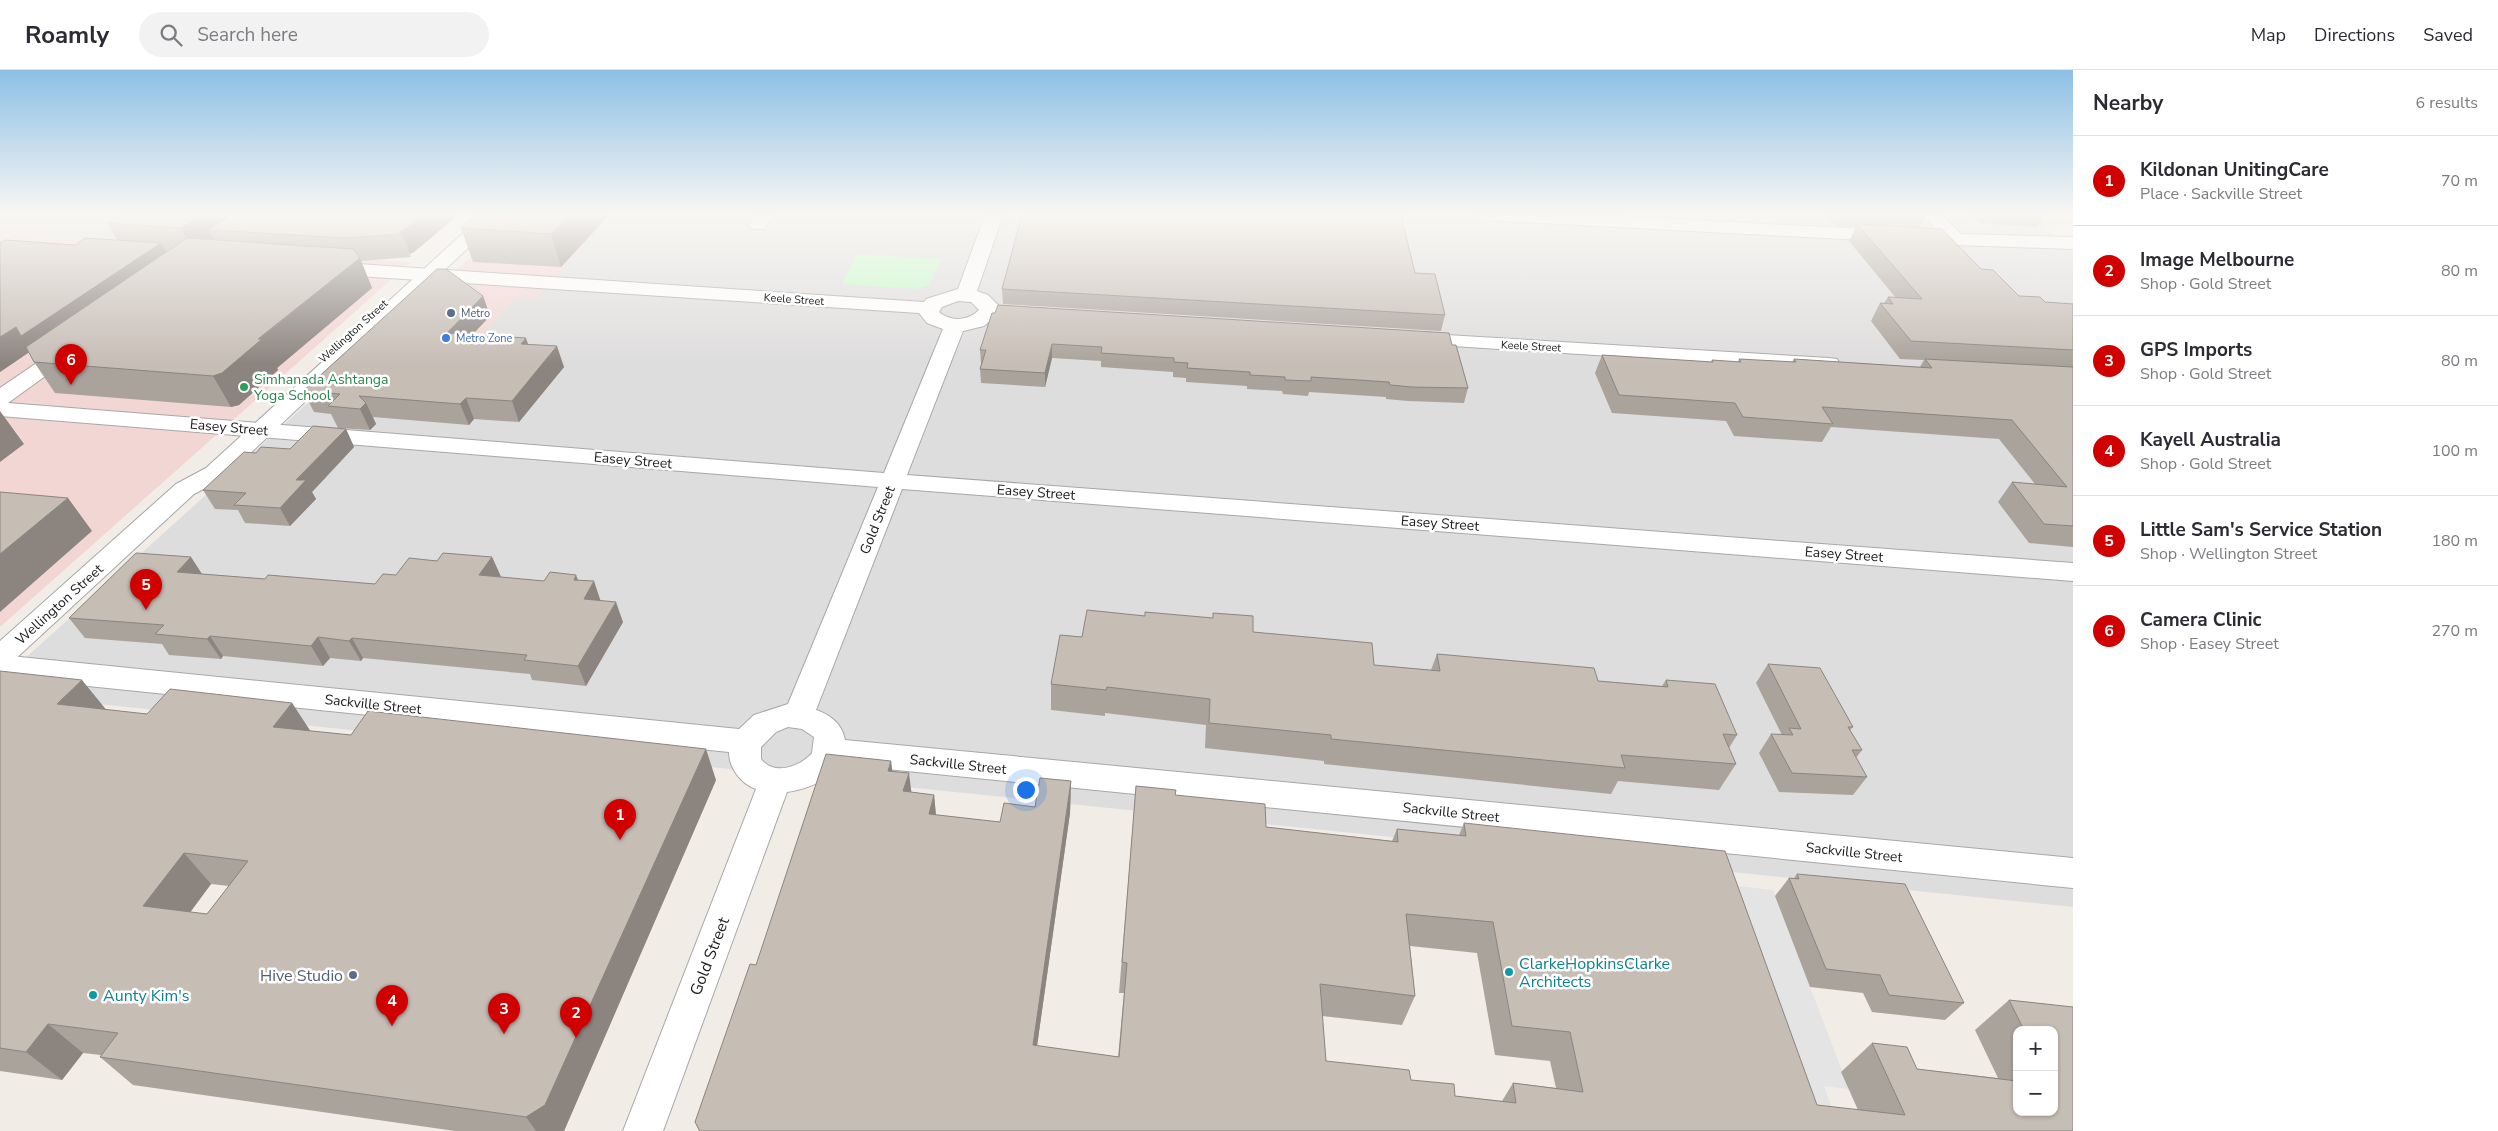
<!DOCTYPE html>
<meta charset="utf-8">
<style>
body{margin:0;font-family:"Nunito Sans",sans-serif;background:#f2f2f3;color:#2b2b33}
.controls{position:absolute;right:15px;bottom:15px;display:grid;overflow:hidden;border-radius:10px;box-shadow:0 1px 4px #0004}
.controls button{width:45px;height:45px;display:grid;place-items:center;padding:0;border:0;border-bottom:1px solid #e1e1e2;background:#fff;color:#2b2b33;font:25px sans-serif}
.you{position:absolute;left:1025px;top:719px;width:18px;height:18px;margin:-12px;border:4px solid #fff;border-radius:50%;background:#1a73e8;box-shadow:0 0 0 8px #1a73e833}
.badge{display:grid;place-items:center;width:32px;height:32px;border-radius:50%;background:#d00001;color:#fff;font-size:16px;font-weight:700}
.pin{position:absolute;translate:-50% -41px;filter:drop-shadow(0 1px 2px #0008)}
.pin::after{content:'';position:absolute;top:26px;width:18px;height:15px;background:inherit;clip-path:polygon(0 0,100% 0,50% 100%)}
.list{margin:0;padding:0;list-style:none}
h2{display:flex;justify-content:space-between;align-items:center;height:65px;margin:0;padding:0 20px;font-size:21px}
h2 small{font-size:16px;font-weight:400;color:#7c7c81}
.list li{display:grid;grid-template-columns:32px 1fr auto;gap:15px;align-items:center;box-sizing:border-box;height:90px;padding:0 20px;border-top:1px solid #e1e1e2}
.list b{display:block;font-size:19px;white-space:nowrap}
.list p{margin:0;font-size:16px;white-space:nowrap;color:#7c7c81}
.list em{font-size:16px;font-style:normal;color:#7c7c81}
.icon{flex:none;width:28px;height:28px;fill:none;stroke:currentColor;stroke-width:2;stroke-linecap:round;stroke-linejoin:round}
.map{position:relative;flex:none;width:2073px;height:1061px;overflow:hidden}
header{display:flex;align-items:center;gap:30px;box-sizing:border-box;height:70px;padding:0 25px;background:#fff;border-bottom:1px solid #e1e1e2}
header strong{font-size:24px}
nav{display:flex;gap:28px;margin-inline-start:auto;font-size:18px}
.search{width:350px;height:45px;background:#f2f2f3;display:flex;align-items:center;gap:12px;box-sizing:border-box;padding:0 18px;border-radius:28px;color:#7c7c81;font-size:19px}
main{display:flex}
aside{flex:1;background:#fff}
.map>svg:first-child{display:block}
</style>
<header>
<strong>Roamly</strong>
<div class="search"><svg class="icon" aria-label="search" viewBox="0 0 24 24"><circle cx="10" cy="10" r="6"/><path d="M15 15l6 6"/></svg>Search here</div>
<nav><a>Map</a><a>Directions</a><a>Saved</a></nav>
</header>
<main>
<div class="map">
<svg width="2073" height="1061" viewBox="0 0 2073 1061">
<rect width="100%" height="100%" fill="#f1ede6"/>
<g fill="#dedddd">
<polygon points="0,145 389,145 336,187 0,164"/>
<polygon points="517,145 2026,145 2040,158 2073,176 2073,837 0,624 0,611 375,272 468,279 516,227 585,174 492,168"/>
</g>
<g fill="#f2d6d4">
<polygon points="0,164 336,187 411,192 0,557"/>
<polygon points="492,168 585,174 537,228 516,227 468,279 375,272"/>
</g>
<polygon fill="#cbedaa" points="2026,145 2072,145 2073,153 2040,158"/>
<polygon fill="#c1fcc6" points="857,184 941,189 929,215 916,219 842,214"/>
<polygon fill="#e4e4e4" points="1703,812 1773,820 1849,1019 1824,1016 1840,1061 1787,1061"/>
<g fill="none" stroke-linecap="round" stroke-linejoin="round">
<defs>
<g id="minor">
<polygon points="755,145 773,145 764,159 752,159 749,155"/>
<path d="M985 145H1003L977 221 988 225 999 236 1040 240 1043 244 1040 248 1033 250 994 247 984 256 963 261 907 405 2073 493V511L902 419 816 640C831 645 842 654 845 670L2073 788V818L837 694C827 712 807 719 787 722L663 1061H623L756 719C741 714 729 698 729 682L0 607V585L739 659 754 645 788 634 878 417 0 346V318L63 275 70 273 77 275 81 279 77 283 8 333 884 403 943 259 927 253 919 243 328 204 321 202 318 198 321 194 328 192 924 232 926 229 958 219ZM958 231 971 232 979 240C968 251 951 252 939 242L942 237ZM788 657 802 659 814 667 812 683C800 697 774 706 761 689V677L776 662Z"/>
<polygon points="1477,145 1596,145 1939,163 1923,145 1942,145 1961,164 2073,167 2073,179 1956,175 1486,150 1480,149"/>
<polygon points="1413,263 1829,288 1837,289 1840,294 1837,299 1829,300 1406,273 1403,269 1406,265"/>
</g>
<polygon id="tertiary" points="483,145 503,145 224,408 194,424 10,594 0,597 0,571 176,414 206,398"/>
</defs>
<use href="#minor" stroke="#a7a7a7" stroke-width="2"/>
<use href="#tertiary" stroke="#a7a7a7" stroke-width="2"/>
<use href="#minor" fill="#fff" fill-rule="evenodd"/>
<use href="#tertiary" fill="#fff" fill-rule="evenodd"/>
</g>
<g fill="#aaa39c" fill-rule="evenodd">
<polygon points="120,145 458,145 414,182 410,184 411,187 361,191 372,218 277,298 278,300 239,335 231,337 55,323 34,292 29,282 0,302 117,170 107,153"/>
<polygon points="476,145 609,145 561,197 473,192 461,158"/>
<polygon points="1827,145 1921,145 1924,148 1919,158 1981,199 2019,226 2045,232 2073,234 2073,477 2029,473 1998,432 2012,412 2035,414 1999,369 1831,357 1822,372 1734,366 1726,351 1612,343 1595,303 1602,285 1711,292 1712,290 1738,292 1739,289 1792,292 1794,289 1920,297 1924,290 1900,289 1871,251 1880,233 1884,233 1888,227 1896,228 1849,171 1856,157 1836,156"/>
<polygon points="1971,145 2043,145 2044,146 2038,157 1980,153"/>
<polygon points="1415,203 1445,245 1441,261 1003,234 1002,219"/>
<polygon points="483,226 490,246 473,264 528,274 564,297 519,352 474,349 469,355 373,347 376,354 370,360 338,358 331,344 314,342 303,321"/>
<polygon points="992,243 1452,275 1468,318 1464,333 1408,331 1386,329 1386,327 1309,322 1308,326 1283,324 1282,321 1247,319 1247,316 1186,312 1186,308 1173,307 1173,302 1101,297 1101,291 1052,288 1045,317 981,313 980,299 982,294 981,294 980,280"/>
<polygon points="346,359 354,377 312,422 316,429 290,456 245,453 238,440 215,439 203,420 256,383 290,379"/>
<polygon points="492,487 501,507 544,511 578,510 601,531 623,552 586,616 532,610 530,604 363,588 361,591 330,588 323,596 223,586 221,589 169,585 162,574 85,568 69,548 202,504 265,509 375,514 396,505 437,491"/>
<polygon points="1213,543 1253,562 1374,595 1431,600 1437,584 1598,611 1662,616 1666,610 1737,665 1729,678 1736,694 1719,720 1618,711 1611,724 1324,694 1324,691 1205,678 1206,655 1105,643 1105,646 1051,640 1051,614 1082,567 1213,548"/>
<polygon points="1768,594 1853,657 1850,660 1862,680 1856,688 1867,707 1853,725 1779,722 1759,683 1771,664 1782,665 1756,613"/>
<path d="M0 601 106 640 147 644 292 633 310 661 716 710 564 1061H455L133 1015 100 987 101 985 83 983 62 1010 0 1001ZM211 814 229 816 207 844 190 842Z"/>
<path d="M891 691 892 701 911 722 934 725 936 745 1000 752 1035 737 1071 711 1070 743 1037 976 1118 987 1124 923H1119L1136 716 1175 725 1266 757 1392 771 1397 759 1459 765 1464 753 1817 1035 1858 1040 1841 1002 1872 973 1917 999 1998 1008 1975 960 2009 930 2073 937V1061H699L695 1052 756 895ZM1410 876 1477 883 1495 985 1550 991 1556 1018 1513 1013 1502 1031 1455 1026 1411 1010 1326 991 1322 946 1402 955 1415 926ZM2017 960H2054V1042H2017Z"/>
<polygon points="1797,804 1964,933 1945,950 1872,942 1863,923 1810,917 1775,826 1789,808 1794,808"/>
</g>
<g fill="#8b847f">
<polygon points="201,145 245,145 209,160 213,168 193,181 181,158"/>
<polygon points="423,145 458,145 414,182 410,184 402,164 399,162"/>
<polygon points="569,145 609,145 561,197 551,164"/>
<polygon points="161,173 174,196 31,281 0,302 0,267 16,257"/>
<polygon points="360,188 372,218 277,298 278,300 239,335 231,337 213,306"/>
<polygon points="483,226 490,246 455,283 447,263"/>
<polygon points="526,268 533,289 521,274"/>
<polygon points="1052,274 1052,288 1045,317 1045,303"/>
<polygon points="557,276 564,297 519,352 512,331"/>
<polygon points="466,328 474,349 469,355 460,334"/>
<polygon points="366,333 376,354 370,360 360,339"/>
<polygon points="0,341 24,374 0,392"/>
<polygon points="346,359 354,377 312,422 316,429 290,456 280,438 296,410"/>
<polygon points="68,428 92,461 0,542 0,484"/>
<polygon points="191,487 204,507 177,502"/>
<polygon points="492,487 501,507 479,505"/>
<polygon points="576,505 584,525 574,510"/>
<polygon points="594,511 601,532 584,529"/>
<polygon points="616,532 623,552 586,616 578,596"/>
<polygon points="210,566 223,586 221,589 207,569"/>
<polygon points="318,567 330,588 323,596 311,576"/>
<polygon points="352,568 363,588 361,591 349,571"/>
<polygon points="82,610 108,642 57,634"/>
<polygon points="292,633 313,665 273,657"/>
<polygon points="706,679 716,710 564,1061 536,1061 526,1047"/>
<polygon points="891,691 895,723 888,701"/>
<polygon points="909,703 913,735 903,721"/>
<polygon points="1071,711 1070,743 1033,1004 1033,975"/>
<polygon points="934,725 937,757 929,744"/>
<polygon points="184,783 211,814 172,867 143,836"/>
<polygon points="48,954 83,983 62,1010 26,982"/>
</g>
<g fill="#c6bdb5" stroke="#8b847f" fill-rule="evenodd">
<polygon points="120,145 201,145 181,158 107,153"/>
<polygon points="231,145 423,145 405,159 399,162 402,164 345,168 209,160"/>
<polygon points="476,145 569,145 551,164 461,158"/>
<polygon points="1022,145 1401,145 1415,203 1435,204 1445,245 1002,219"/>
<polygon points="1865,145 1921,145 1924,148"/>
<polygon points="1857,154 1942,159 1981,199 1993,200 2019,226 2040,227 2045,232 2073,234 2073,280 1911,271 1880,233 1893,234 1888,227 1922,229"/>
<polygon points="85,168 161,173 21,266 16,257 0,267 0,173 6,170 75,175"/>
<polygon points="187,168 353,179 360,188 258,269 262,269 222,303 213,306 34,292 26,277"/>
<polygon points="437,199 446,199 483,226 447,263 526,268 521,274 557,276 512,331 466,328 460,334 359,326 366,333 360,339 328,336 340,324 303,321"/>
<polygon points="998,235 1449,263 1452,275 1456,275 1468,318 1412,317 1390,315 1389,312 1311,307 1311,311 1285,310 1285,307 1250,305 1250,302 1187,298 1188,293 1174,292 1174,288 1101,283 1102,277 1052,274 1045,303 980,299 986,280 980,280 992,243 995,243"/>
<polygon points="1602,285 1713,292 1712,290 1741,292 1739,289 1796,292 1794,289 1932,298 1925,289 2073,297 2073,456 2044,454 2012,412 2067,417 2012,350 1822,337 1833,354 1743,347 1735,333 1619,325"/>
<polygon points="313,356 346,359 296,410 306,410 280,438 234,435 246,423 203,420 244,382 256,383 261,377 290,379"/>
<polygon points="0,422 68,428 0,484"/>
<polygon points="136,483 191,487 177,502 265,509 268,505 375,514 383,504 396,505 409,488 437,491 443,483 492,487 479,505 544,511 550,502 576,505 574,510 594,511 584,529 616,532 578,596 524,590 527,585 352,568 349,571 318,567 311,576 210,566 207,569 155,564 164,555 69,548"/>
<polygon points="1087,540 1145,546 1145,542 1213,548 1213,543 1253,546 1253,562 1372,573 1374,595 1440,601 1437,584 1594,598 1598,611 1668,617 1666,610 1715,614 1737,665 1723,664 1736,694 1621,685 1625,698 1331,669 1331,665 1209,653 1210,629 1107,617 1106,620 1051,614 1060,565 1082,567"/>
<polygon points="1768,594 1820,598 1853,657 1848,657 1862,680 1852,680 1867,707 1792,703 1771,664 1793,665 1789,658 1801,659"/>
<path d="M0 601 82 610 57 634 147 644 170 619 292 633 273 657 351 665 368 641 706 679 545 1035 526 1047 100 987 118 963 48 954 26 982 0 978ZM184 783 248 791 207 844 143 836Z"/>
<path d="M826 684 891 691 888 701 909 703 903 721 934 725 929 744 1000 752 1004 733 1035 737 1040 708 1071 711 1033 975 1119 987 1127 893 1122 892 1136 716 1176 720 1175 725 1265 734 1266 757 1398 772 1397 759 1466 766 1464 753 1725 781 1817 1035 1905 1045 1872 973 1907 977 1917 999 2017 1011V1042H2054V960H2024L2009 930 2073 937V1061H700L695 1052 750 894 756 895ZM1406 844 1493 852 1512 956 1570 962 1583 1022 1513 1013 1516 1033 1455 1026 1454 1014 1411 1010 1409 1000 1326 991 1320 914 1415 926Z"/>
<polygon points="1797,804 1905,814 1964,933 1889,925 1880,905 1826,899 1789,808 1799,809"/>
</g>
<linearGradient id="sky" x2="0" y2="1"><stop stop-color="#8dc0e5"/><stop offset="0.49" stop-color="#f9f7f4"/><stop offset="1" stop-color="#f9f7f4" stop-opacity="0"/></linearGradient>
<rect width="2073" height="294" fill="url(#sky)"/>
<g fill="#5c6f8a" stroke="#fff" stroke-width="2">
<circle cx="451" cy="243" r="5"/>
<circle cx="353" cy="905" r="5"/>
</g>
<circle fill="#3f7fe0" stroke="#fff" stroke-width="2" cx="446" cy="268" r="5"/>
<circle fill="#2e9e5b" stroke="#fff" stroke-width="2" cx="244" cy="317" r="5"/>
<g fill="#0f9aa8" stroke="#fff" stroke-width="2">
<circle cx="1509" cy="902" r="5"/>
<circle cx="93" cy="925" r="5"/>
</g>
<g text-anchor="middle" stroke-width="5" stroke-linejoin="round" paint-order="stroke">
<g font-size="11" fill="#202020" stroke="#fff">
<text transform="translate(794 229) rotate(4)" y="4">Keele Street</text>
<text transform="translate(353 261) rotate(-42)" y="4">Wellington Street</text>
<text transform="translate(1531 276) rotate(3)" y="4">Keele Street</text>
</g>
<g font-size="11" fill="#4e5e75" stroke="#fff" text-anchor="start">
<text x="461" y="247">Metro</text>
</g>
<g font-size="11" fill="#366cbe" stroke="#fff" text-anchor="start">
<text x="456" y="272">Metro Zone</text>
</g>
<g font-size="14" fill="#27864d" stroke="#fff" text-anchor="start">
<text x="254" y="314">Simhanada Ashtanga<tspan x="254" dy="16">Yoga School</tspan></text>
</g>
<g font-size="14" fill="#202020" stroke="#fff">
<text transform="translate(229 357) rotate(5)" y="5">Easey Street</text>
<text transform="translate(633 390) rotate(5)" y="5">Easey Street</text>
<text transform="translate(1036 422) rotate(4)" y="5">Easey Street</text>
<text transform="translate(877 450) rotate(-68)" y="5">Gold Street</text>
<text transform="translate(1440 453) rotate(4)" y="5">Easey Street</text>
<text transform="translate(1844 484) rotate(4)" y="5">Easey Street</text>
<text transform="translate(59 534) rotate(-42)" y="5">Wellington Street</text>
<text transform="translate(373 634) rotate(6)" y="5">Sackville Street</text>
<text transform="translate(958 694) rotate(6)" y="5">Sackville Street</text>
<text transform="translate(1451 742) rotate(6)" y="5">Sackville Street</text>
<text transform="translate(1854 782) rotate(6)" y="5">Sackville Street</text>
</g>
<g font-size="16" fill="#202020" stroke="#fff">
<text transform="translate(709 886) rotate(-69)" y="6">Gold Street</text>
</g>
<g font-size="16" fill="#0d838f" stroke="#fff" text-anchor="start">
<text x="1519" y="899">ClarkeHopkinsClarke<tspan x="1519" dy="18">Architects</tspan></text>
<text x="103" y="931">Aunty Kim's</text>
</g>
<g font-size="16" fill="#4e5e75" stroke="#fff" text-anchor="end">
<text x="343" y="911">Hive Studio</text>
</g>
</g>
</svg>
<div class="controls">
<button>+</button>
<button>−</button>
</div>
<div class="you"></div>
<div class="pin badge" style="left:620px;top:770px">1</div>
<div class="pin badge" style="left:576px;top:968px">2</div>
<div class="pin badge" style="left:504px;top:964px">3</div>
<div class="pin badge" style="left:392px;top:956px">4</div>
<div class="pin badge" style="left:146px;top:540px">5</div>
<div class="pin badge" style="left:71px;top:315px">6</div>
</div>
<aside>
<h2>Nearby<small>6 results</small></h2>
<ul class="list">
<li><span class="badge">1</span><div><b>Kildonan UnitingCare</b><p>Place · Sackville Street</p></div><em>70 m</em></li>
<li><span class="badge">2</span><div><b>Image Melbourne</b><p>Shop · Gold Street</p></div><em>80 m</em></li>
<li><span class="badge">3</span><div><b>GPS Imports</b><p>Shop · Gold Street</p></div><em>80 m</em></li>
<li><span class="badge">4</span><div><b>Kayell Australia</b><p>Shop · Gold Street</p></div><em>100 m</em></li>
<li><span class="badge">5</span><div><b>Little Sam's Service Station</b><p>Shop · Wellington Street</p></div><em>180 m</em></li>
<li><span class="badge">6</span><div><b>Camera Clinic</b><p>Shop · Easey Street</p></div><em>270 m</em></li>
</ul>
</aside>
</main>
